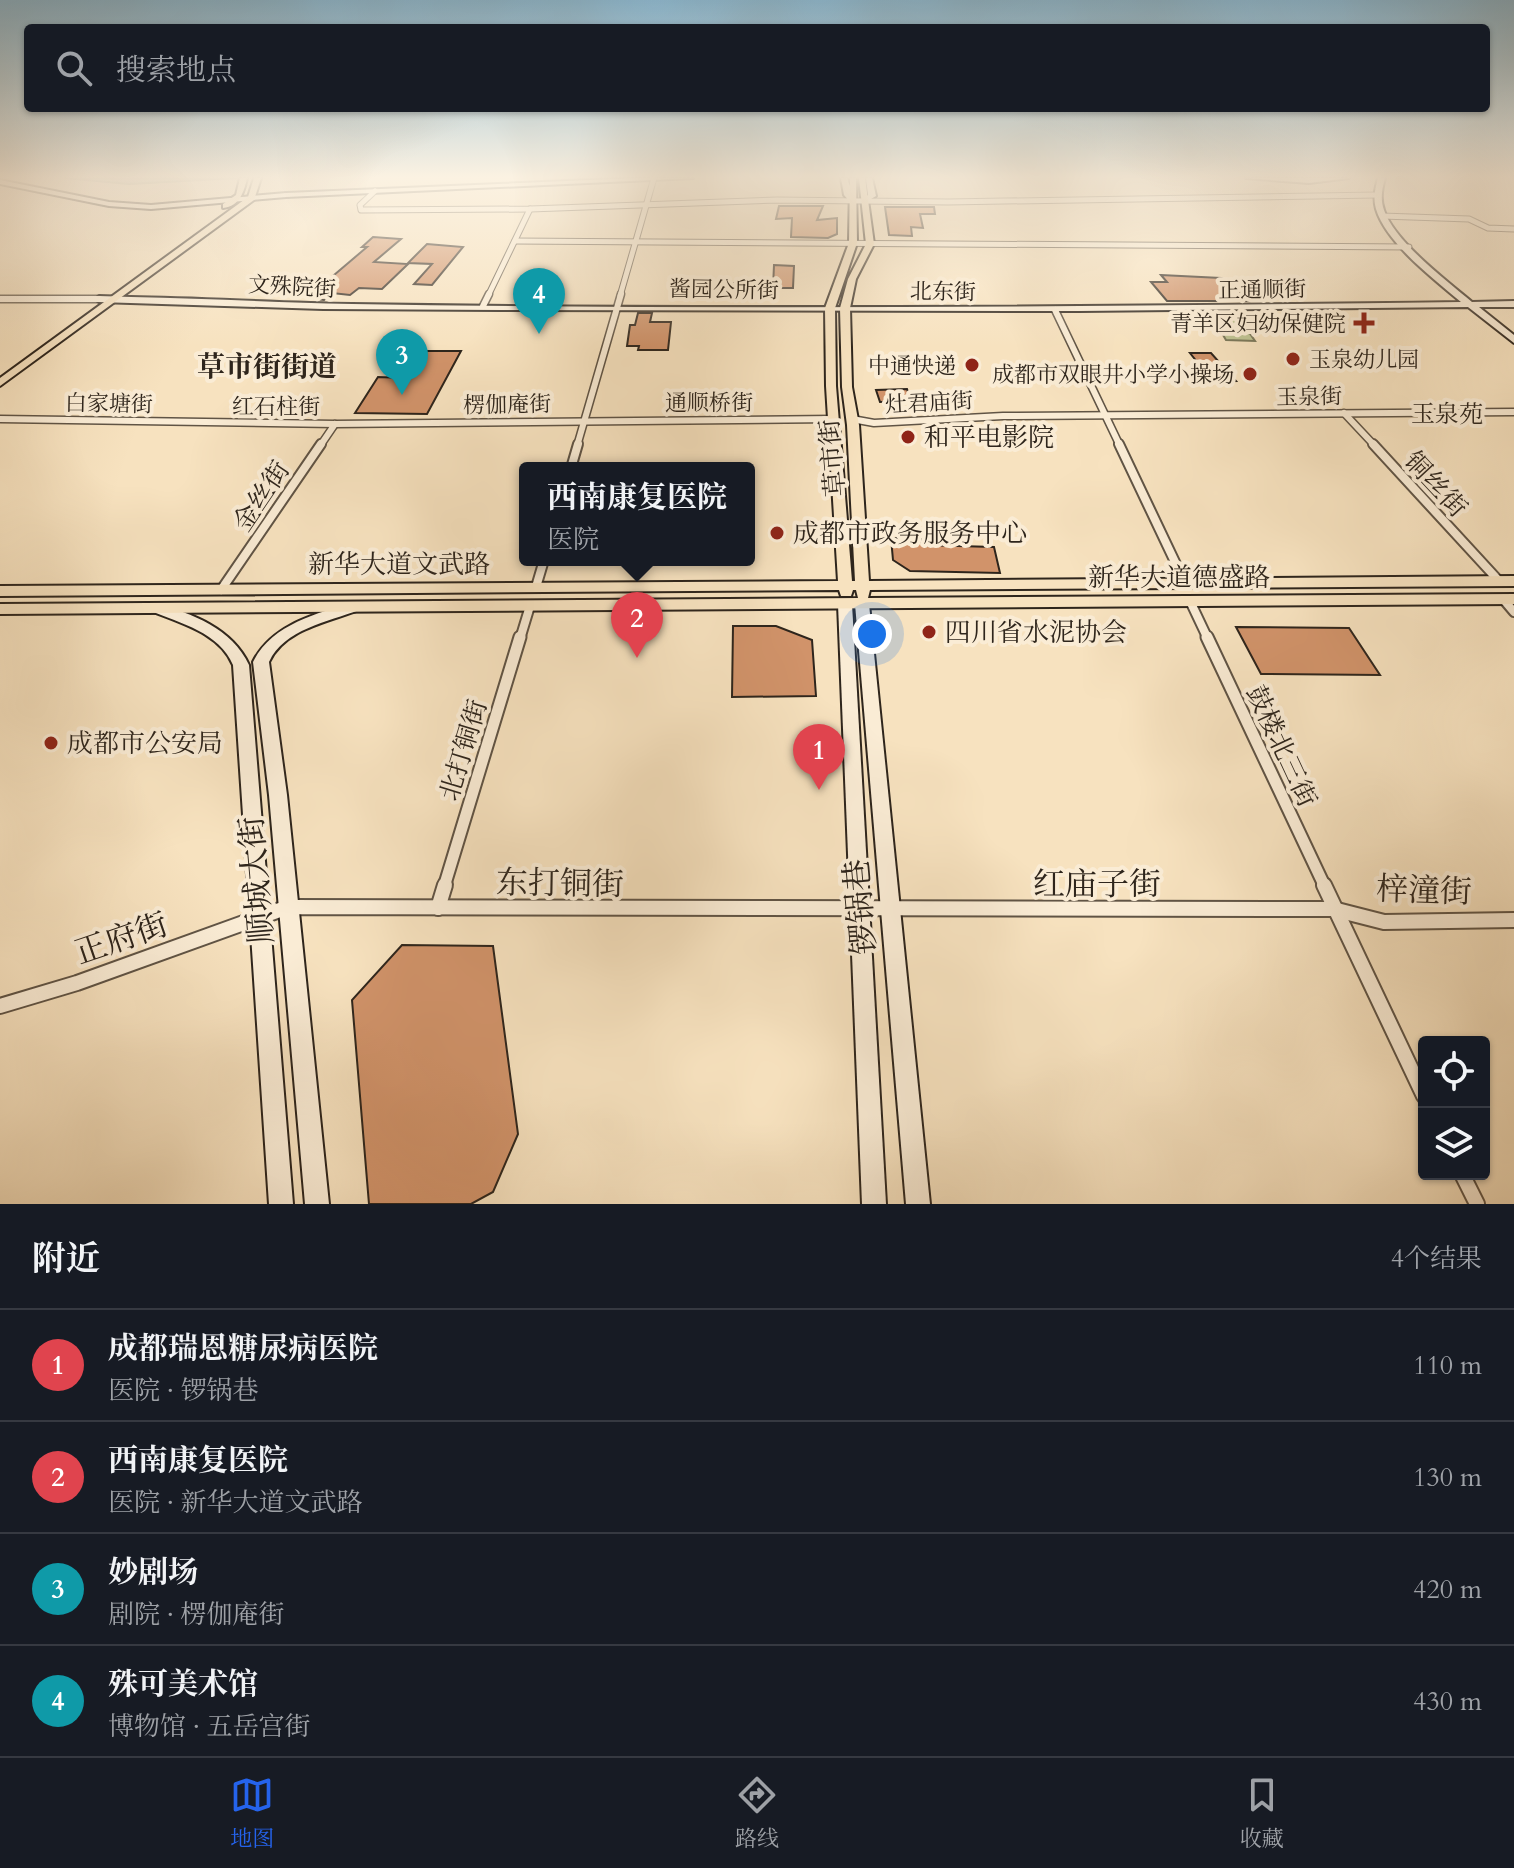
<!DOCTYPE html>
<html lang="zh">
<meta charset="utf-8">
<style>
body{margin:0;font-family:Cardo,"Noto Serif SC",serif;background:#20242c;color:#f1f3f6}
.controls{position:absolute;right:24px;bottom:24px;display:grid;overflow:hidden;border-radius:8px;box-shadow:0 2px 6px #0004}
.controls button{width:72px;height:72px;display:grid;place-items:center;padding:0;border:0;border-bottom:2px solid #363941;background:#171b24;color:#f1f3f6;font:40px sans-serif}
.you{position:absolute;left:872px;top:634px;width:28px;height:28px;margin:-20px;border:6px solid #fff;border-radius:50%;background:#1a73e8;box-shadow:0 0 0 12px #1a73e833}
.badge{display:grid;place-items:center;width:52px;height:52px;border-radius:50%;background:#2563eb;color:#fff;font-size:26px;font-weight:700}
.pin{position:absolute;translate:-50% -66px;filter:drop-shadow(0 2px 4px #0008)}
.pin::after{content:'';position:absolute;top:42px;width:28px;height:24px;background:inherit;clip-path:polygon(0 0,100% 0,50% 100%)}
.popup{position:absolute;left:519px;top:462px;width:236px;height:104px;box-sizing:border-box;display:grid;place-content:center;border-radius:8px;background:#171b24;filter:drop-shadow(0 2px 6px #0005);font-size:26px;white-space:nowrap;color:#9ea1a6}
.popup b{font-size:30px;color:#f1f3f6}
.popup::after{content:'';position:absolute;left:50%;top:100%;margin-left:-16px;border:16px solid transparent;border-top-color:#171b24}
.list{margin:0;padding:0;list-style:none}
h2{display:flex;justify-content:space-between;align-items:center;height:104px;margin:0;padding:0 32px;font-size:34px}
h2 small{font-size:26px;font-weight:400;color:#9ea1a6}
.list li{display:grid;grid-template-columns:52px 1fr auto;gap:24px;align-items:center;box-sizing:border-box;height:112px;padding:0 32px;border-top:2px solid #363941}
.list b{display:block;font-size:30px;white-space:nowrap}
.list p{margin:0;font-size:26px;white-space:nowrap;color:#9ea1a6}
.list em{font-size:26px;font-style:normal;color:#9ea1a6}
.icon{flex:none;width:44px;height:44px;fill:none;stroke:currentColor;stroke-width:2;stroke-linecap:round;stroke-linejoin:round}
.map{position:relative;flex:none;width:1514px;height:1204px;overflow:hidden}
.search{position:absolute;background:#171b24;box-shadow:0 2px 6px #0004;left:24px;right:24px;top:24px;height:88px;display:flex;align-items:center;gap:20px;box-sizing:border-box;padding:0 28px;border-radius:8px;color:#9ea1a6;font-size:30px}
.sheet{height:552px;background:#171b24}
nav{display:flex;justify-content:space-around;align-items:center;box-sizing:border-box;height:112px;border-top:2px solid #363941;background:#171b24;font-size:22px;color:#9ea1a6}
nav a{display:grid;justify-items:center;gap:4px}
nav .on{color:#2563eb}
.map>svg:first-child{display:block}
</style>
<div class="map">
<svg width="1514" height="1204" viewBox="0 0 1514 1204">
<rect width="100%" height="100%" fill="#f7e2bf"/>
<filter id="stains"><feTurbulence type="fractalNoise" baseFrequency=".0025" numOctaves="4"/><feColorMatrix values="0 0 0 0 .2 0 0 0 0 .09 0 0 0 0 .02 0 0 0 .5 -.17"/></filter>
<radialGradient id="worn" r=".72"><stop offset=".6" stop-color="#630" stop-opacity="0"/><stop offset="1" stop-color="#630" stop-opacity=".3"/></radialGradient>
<polygon fill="#bec391" stroke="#767456" stroke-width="2" points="1213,318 1239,318 1255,341 1226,340"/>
<polygon fill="#9dbeb1" stroke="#718175" stroke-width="2" points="65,178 238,178 129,184"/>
<g fill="#d1936a" stroke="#2e251c" stroke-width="2">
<polygon points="779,206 823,206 817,220 837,218 837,234 828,238 791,237 792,218 776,219"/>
<polygon points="885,207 934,207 935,214 920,214 923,228 911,227 912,236 889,235"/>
<polygon points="373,237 401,239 374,262 408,264 382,289 359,288 350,295 332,293 324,300 307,298 367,247 362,247"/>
<polygon points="427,244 463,247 432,285 414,284 432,264 408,263"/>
<polygon points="774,265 794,266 793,288 773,288"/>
<polygon points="1161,275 1221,278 1230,282 1248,301 1167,301 1151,282 1167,282"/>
<polygon points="725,283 762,283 761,292 724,292"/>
<polygon points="638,313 652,313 650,322 671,322 668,350 638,350 639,346 627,346 630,325 635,325"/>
<polygon points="422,351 461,351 427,414 355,413 378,377 405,378"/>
<polygon points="1190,353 1211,353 1236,381 1198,382 1191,372 1205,372"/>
<polygon points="907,389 911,401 880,402 876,390"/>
<polygon points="891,538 921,538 922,545 994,547 1000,573 910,571 893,560"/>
<polygon points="733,626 776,626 812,640 816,696 732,697"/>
<polygon points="1236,627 1349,628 1380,675 1261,674"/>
<polygon points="402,945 493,946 518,1134 493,1192 471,1204 369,1204 352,1000"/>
</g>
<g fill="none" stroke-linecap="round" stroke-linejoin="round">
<defs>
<g id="street-far4">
<polyline points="375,191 360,205 361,210 530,209 777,200 948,202 1377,195"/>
<polyline points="1382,216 1469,219 1488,228 1514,229"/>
<polyline points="515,241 1409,247"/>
<polyline points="488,296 530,209"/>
<polyline points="620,296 654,178"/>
</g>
<g id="street-far3">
<polyline points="0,299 99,299"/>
<polyline points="483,306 489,294"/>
<polyline points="1055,310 1120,446"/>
<polyline points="1344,413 1375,446"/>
<polyline points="0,419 335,424 834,419"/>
<polyline points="852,419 874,423 1003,416 1514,412"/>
<polyline points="320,446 335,424"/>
<polyline points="577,446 621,294"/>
</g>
<g id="street-far2">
<polyline points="1119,444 1185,583"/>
<polyline points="1373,444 1499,581"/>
<polyline points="571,468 578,444"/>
<polyline points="536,587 544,560"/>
<polyline points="221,590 321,444"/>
<polyline points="1503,599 1514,612"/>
<polyline points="1190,601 1208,639"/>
<polyline points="520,639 530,606"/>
</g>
<g id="street-far1">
<polyline points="1207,637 1325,887"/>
<polyline points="444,887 520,637"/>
</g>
<g id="street">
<polyline points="1324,885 1424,1096"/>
<polyline points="438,908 445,885"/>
<polyline points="0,1006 77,983 288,907 1333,909 1384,922 1514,920"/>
<polyline points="1462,1174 1477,1204"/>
</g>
<g id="secondary">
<polygon points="636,178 693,178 286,197 151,209 109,206 0,184 0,180 109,202 151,205 286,193"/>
<polygon points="841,178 847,178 856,202 850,202 844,195"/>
<polygon points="866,178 872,178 876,196 866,202 862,200 868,195"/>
<polygon points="1246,178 1349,178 1309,183"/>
<path d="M1378 178H1385C1382 189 1380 199 1384 210 1394 241 1447 281 1472 302L1514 301V307H1479L1514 335V343L1468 307 1079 311 500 310 323 309 99 302 95 299 99 296 131 297C205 298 278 303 352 304 721 310 1092 307 1461 302 1435 280 1386 243 1376 209 1373 198 1375 189 1378 178Z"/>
<polygon points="845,599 852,604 886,1204 862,1204 838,604"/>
<polygon points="862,599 869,604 930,1204 906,1204 855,604"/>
<path d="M354 602 359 604 361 607 359 610C328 622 284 629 269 662L287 795 329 1204H305L269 795 253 662C272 624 316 614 354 602Z"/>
<path d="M156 603C192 614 232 628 249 665L293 1204H269L233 665C220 633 180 623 151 611L149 608Z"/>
</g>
<g id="primary">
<path d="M240 178H247C244 192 240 206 223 208V204L236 195Z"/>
<polygon points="254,178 261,178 254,200 0,386 0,378 248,197"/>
<polygon points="850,178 856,178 857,243 835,308 836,386 852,581 855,581 847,425 842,387 840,308 848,279 866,244 859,178 865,178 874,244 856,279 850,308 852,387 859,425 869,581 1514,576 1514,586 870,590 868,598 1514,594 1514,604 0,614 0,604 858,598 856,590 853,590 851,596 841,596 839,590 0,596 0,586 838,581 826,386 825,308 849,243"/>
</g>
</defs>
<use href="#street-far4" stroke="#605445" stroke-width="7"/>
<use href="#street-far3" stroke="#605445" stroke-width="9"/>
<use href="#street-far2" stroke="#605445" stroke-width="12"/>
<use href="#street-far1" stroke="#605445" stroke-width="15"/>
<use href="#street" stroke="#605445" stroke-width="18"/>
<use href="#secondary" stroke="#2e251c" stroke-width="4"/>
<use href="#primary" stroke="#2e251c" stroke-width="4"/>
<use href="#street-far4" stroke="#faecd5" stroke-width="5"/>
<use href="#street-far3" stroke="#faecd5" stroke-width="6"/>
<use href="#street-far2" stroke="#faecd5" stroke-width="8"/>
<use href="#street-far1" stroke="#faecd5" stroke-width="11"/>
<use href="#street" stroke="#faecd5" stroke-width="14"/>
<use href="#secondary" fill="#faecd5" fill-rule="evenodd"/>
<use href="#primary" fill="#f7e2bf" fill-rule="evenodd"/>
</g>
<linearGradient id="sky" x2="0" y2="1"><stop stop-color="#8ab8d2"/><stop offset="0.51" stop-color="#fbf2e2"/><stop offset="1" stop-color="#fbf2e2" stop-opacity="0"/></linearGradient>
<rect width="1514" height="347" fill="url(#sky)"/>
<g fill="#8f2418" stroke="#faecd5" stroke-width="3">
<path d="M1360 311h8v8h8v8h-8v8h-8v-8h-8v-8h8z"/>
<circle cx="1293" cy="359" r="8"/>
<circle cx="972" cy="365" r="8"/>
<circle cx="1250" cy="374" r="8"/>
<circle cx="908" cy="437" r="8"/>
<circle cx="777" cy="533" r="8"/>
<circle cx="929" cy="632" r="8"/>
<circle cx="51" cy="743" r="8"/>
</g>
<g text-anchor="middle" stroke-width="8" stroke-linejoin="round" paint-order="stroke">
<g font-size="22" fill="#2e251c" stroke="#faecd5">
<text transform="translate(292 286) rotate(3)" y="8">文殊院街</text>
<text transform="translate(724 289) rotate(1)" y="8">酱园公所街</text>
<text transform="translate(1262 289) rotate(-1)" y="8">正通顺街</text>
<text transform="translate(943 291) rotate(1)" y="8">北东街</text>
<text transform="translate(1309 396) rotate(-1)" y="8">玉泉街</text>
<text x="709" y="410">通顺桥街</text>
<text transform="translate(929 402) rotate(-3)" y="8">灶君庙街</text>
<text transform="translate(109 403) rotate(1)" y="8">白家塘街</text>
<text transform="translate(507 404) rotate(-1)" y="8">楞伽庵街</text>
<text x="276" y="414">红石柱街</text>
</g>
<g font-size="22" fill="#2e251c" stroke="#faecd5" text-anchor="end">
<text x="1346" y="331">青羊区妇幼保健院</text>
<text x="1309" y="367" text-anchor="start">玉泉幼儿园</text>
<text x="956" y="373">中通快递</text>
<text x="1234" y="382">成都市双眼井小学小操场</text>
</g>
<g font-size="24" fill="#2e251c" stroke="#faecd5">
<text x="1447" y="422">玉泉苑</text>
</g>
<g font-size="26" fill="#2e251c" stroke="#faecd5" text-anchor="start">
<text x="924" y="446">和平电影院</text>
<text x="793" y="542">成都市政务服务中心</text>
<text x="945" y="641">四川省水泥协会</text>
<text x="67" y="752">成都市公安局</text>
</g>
<g font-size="26" fill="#2e251c" stroke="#faecd5">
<text transform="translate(832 458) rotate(-95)" y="9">草市街</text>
<text transform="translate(1436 484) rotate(47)" y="9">铜丝街</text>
<text transform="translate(261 496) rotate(-56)" y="9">金丝街</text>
<text x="399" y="573">新华大道文武路</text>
<text x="1179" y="586">新华大道德盛路</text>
<text transform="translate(1282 746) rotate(65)" y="9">鼓楼北三街</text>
<text transform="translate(463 750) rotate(-73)" y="9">北打铜街</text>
</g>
<g font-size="28" font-weight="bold" fill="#2e251c" stroke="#faecd5">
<text x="267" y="376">草市街街道</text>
</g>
<g font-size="32" fill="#2e251c" stroke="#faecd5">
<text transform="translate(256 880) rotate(-95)" y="11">顺城大街</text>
<text transform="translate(560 883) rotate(1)" y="11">东打铜街</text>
<text x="1097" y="895">红庙子街</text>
<text transform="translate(1424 890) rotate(2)" y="11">梓潼街</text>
<text transform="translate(860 907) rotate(-95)" y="11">锣锅巷</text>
<text transform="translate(121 938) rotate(-19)" y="11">正府街</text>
</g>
</g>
<rect width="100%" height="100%" filter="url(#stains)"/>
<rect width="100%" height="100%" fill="url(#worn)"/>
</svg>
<div class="controls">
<button><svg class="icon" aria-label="locate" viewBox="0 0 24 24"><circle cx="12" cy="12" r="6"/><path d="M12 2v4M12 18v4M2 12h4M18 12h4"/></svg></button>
<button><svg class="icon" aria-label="layers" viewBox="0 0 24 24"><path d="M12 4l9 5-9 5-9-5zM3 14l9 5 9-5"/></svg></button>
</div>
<div class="you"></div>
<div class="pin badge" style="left:819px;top:790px;background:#e0444e">1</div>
<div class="pin badge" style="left:637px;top:658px;background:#e0444e">2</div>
<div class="popup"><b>西南康复医院</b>医院</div>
<div class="pin badge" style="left:402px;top:395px;background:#0f9aa8">3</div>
<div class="pin badge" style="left:539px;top:334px;background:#0f9aa8">4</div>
<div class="search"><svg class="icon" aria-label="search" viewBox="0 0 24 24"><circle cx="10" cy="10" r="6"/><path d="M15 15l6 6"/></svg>搜索地点</div>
</div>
<section class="sheet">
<h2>附近<small>4个结果</small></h2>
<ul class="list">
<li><span class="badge" style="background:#e0444e">1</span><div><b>成都瑞恩糖尿病医院</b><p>医院 · 锣锅巷</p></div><em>110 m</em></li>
<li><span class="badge" style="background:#e0444e">2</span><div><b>西南康复医院</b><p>医院 · 新华大道文武路</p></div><em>130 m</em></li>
<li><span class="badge" style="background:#0f9aa8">3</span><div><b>妙剧场</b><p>剧院 · 楞伽庵街</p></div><em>420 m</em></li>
<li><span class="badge" style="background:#0f9aa8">4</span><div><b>殊可美术馆</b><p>博物馆 · 五岳宫街</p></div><em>430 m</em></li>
</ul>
</section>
<nav>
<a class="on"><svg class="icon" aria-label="map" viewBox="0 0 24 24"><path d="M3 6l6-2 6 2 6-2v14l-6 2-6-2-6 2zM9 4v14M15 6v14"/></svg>地图</a>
<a><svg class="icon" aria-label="directions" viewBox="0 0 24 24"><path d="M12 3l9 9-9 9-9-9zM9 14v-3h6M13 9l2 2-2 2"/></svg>路线</a>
<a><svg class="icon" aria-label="saved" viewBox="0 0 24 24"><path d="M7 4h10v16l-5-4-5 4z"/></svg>收藏</a>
</nav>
